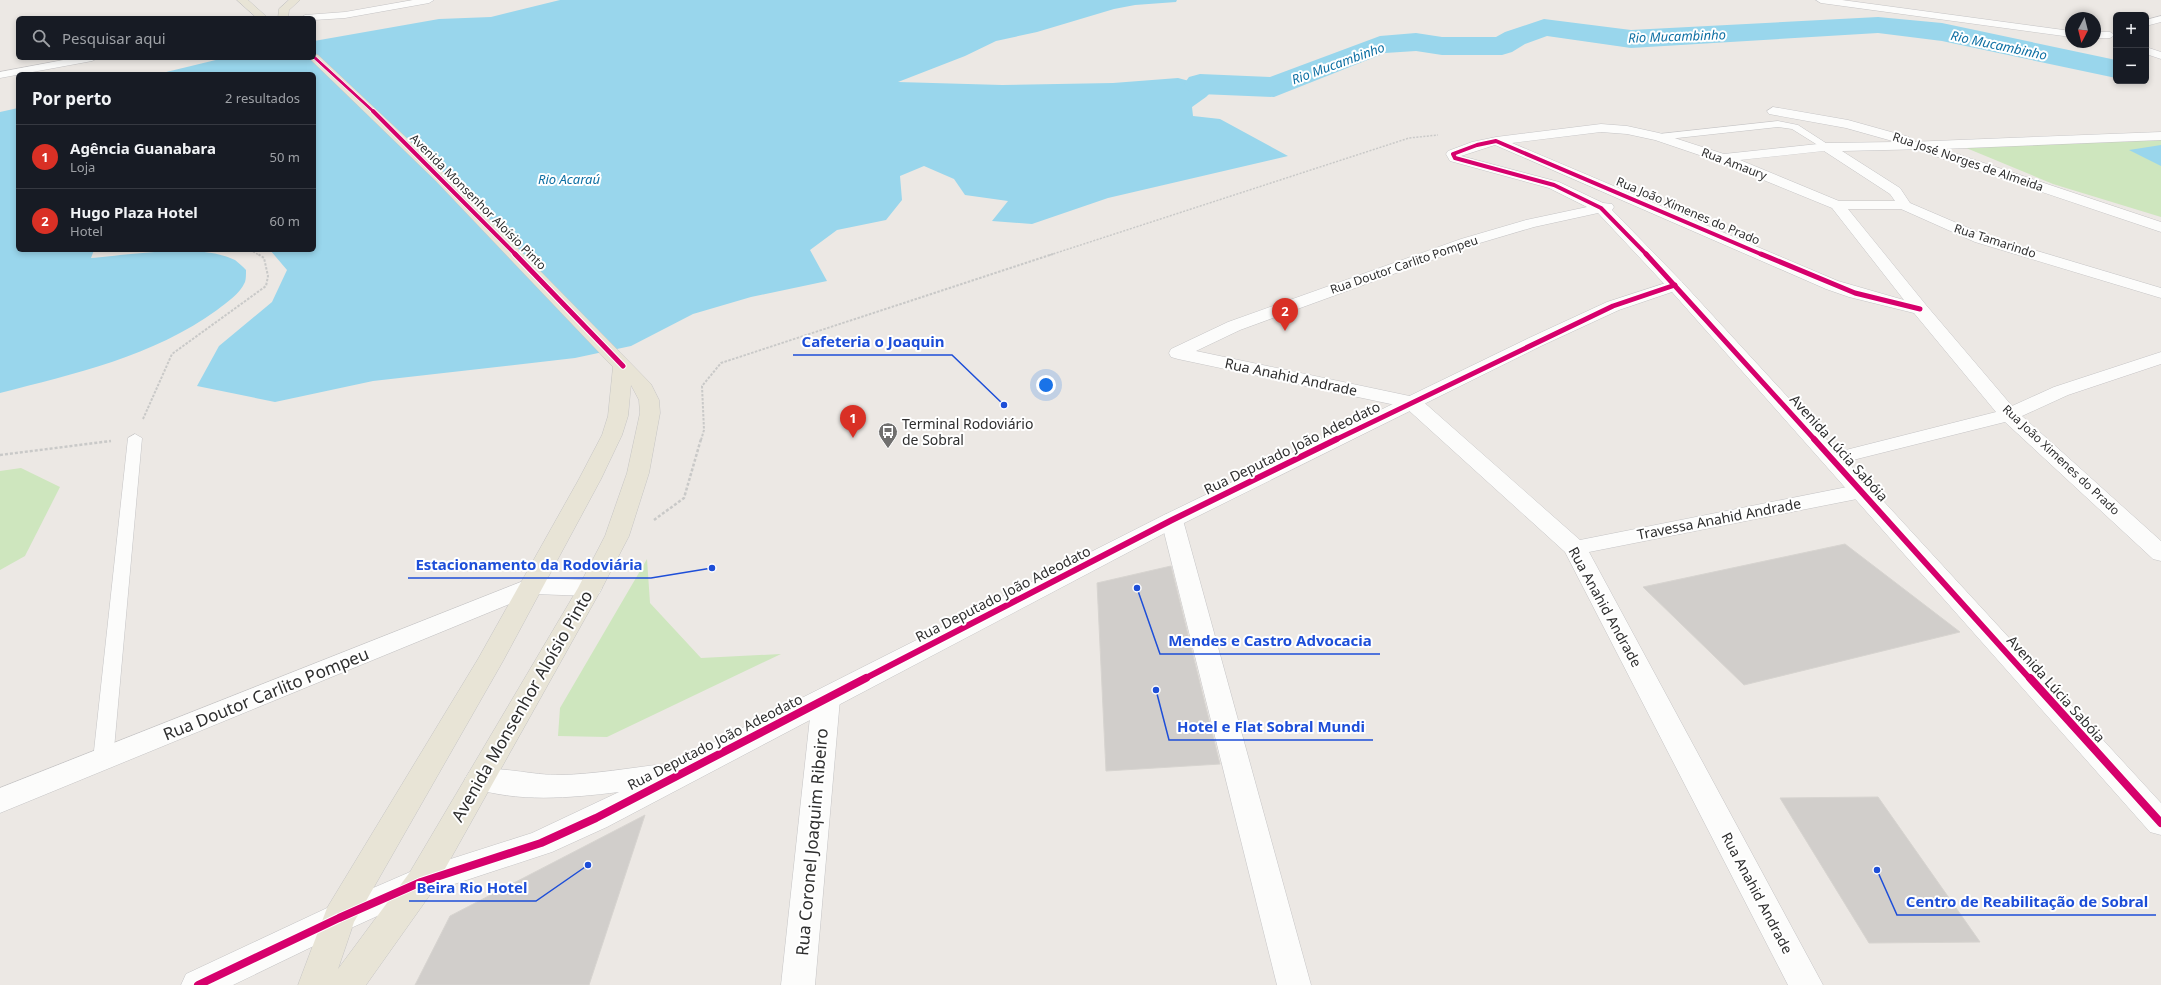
<!DOCTYPE html>
<html lang="pt">
<meta charset="utf-8">
<style>
body{margin:0;font-family:"Noto Sans",sans-serif;background:#20242c;color:#f1f3f6}
.controls{position:absolute;right:12px;top:12px;display:grid;overflow:hidden;border-radius:6px;box-shadow:0 2px 6px #0003}
.controls button{width:36px;height:36px;display:grid;place-items:center;padding:0;border:0;border-bottom:1px solid #363941;background:#171b24;color:#f1f3f6;font:20px sans-serif}
.compass{position:absolute;left:2065px;top:12px;width:36px;height:36px;border-radius:50%;background:#171b24;box-shadow:0 2px 6px #0003;rotate:187deg}
.you{position:absolute;left:1046px;top:385px;width:14px;height:14px;margin:-10px;border:3px solid #fff;border-radius:50%;background:#1a73e8;box-shadow:0 0 0 6px #1a73e833}
.badge{display:grid;place-items:center;width:26px;height:26px;border-radius:50%;background:#d93025;color:#fff;font-size:13px;font-weight:700}
.pin{position:absolute;translate:-50% -33px;filter:drop-shadow(0 1px 2px #0008)}
.pin::after{content:'';position:absolute;top:21px;width:14px;height:12px;background:inherit;clip-path:polygon(0 0,100% 0,50% 100%)}
.list{margin:0;padding:0;list-style:none}
h2{display:flex;justify-content:space-between;align-items:center;height:52px;margin:0;padding:0 16px;font-size:17px}
h2 small{font-size:13px;font-weight:400;color:#9ea1a6}
.list li{display:grid;grid-template-columns:26px 1fr auto;gap:12px;align-items:center;box-sizing:border-box;height:64px;padding:0 16px;border-top:1px solid #363941}
.list b{display:block;font-size:15px;white-space:nowrap}
.list p{margin:0;font-size:13px;white-space:nowrap;color:#9ea1a6}
.list em{font-size:13px;font-style:normal;color:#9ea1a6}
.icon{flex:none;width:22px;height:22px;fill:none;stroke:currentColor;stroke-width:2;stroke-linecap:round;stroke-linejoin:round}
.map{position:relative;flex:none;width:2161px;height:985px;overflow:hidden}
.search{position:absolute;background:#171b24;box-shadow:0 2px 6px #0003;left:16px;top:16px;width:300px;height:44px;display:flex;align-items:center;gap:10px;box-sizing:border-box;padding:0 14px;border-radius:6px;color:#9ea1a6;font-size:15px}
.panel{position:absolute;background:#171b24;box-shadow:0 2px 6px #0003;left:16px;top:72px;width:300px;height:180px;border-radius:6px}
.map>svg:first-child{display:block}
</style>
<div class="map">
<svg width="2161" height="985" viewBox="0 0 2161 985">
<rect width="100%" height="100%" fill="#ece8e4"/>
<g fill="#cee6be">
<polygon points="2161,136 2161,217 2053,184 1959,145"/>
<polygon points="21,468 60,487 25,556 0,570 0,471"/>
<polygon points="647,559 650,603 701,658 781,654 607,737 558,736 560,708"/>
</g>
<g fill="#99d6ec">
<polygon points="560,0 1177,0 1176,2 1135,5 1114,9 1037,32 996,41 965,56 898,82 1002,85 1113,83 1178,78 1215,88 1206,97 1192,107 1193,116 1220,119 1288,156 1108,198 1032,224 992,221 1008,201 965,195 954,179 924,166 900,176 902,200 886,220 837,230 810,250 827,281 751,297 693,314 631,346 575,358 373,381 275,402 197,386 219,346 272,302 287,270 270,250 314,250 314,74 158,74 224,58 314,58 314,41 439,19 491,17"/>
<path d="M18 108V250H94L91 258C129 255 201 243 235 260 239 263 243 267 246 270 246 274 246 279 245 282 240 294 227 302 217 310 154 356 74 374 0 393V112Z"/>
<polygon points="2161,145 2161,166 2129,150"/>
</g>
<g fill="none" stroke-linecap="round" stroke-linejoin="round">
<polygon fill="#99d6ec" fill-rule="evenodd" points="1878,17 1942,23 2116,60 2116,78 1942,41 1878,33 1631,48 1547,36 1525,44 1512,52 1502,55 1442,55 1416,51 1385,53 1274,97 1200,94 1189,91 1184,84 1189,77 1200,74 1270,77 1380,36 1416,33 1442,37 1496,37 1505,32 1544,19 1631,30"/>
</g>
<g fill="#d1cecb" stroke="#d7d4d0">
<polygon points="1845,544 1960,632 1744,685 1643,587"/>
<polygon points="1171,566 1220,764 1106,771 1097,583"/>
<polygon points="1878,797 1980,942 1869,943 1780,798"/>
<polygon points="645,815 589,985 415,985 450,916"/>
</g>
<g fill="none" stroke-linecap="round" stroke-linejoin="round">
<defs>
<g id="lane">
<polygon points="1778,121 1798,125 1832,147 1830,149 1824,149 1792,129 1778,127 1659,140 1655,137 1659,134"/>
<polygon points="135,434 142,438 113,760 110,765 103,768 96,765 93,760 128,438"/>
</g>
<g id="street">
<polygon points="413,0 434,0 429,3 345,18 314,20 314,18 300,18 305,15 345,12"/>
<polygon points="1816,0 1842,0 2071,31 2071,37 1821,3"/>
<polygon points="2161,16 2161,22 2146,26 2146,20"/>
<polygon points="2095,32 2110,32 2115,35 2110,38 2095,38"/>
<polygon points="2146,47 2161,52 2161,59 2146,54"/>
<polygon points="74,58 98,58 92,61 0,78 0,72"/>
<path d="M1773 107 1848 120 1909 137V142L2161 132V140L1942 149 2161 222V232L1929 154 1928 149 1842 151 1900 188 1910 203 1987 236 2161 288V298L1975 242 1901 209H1848L1926 305 2012 406 2054 387 2161 352V364L2068 395 2022 416 2161 541V561L2153 559 2005 422 1833 465 1826 463 1822 459 1826 455 1996 412 1914 313 1849 297 1826 289 1495 145 1461 156 1559 182 1603 203 1612 204 1614 207 1612 210 1681 281 1683 285 1681 289H1669L1598 213 1534 227 1473 245 1240 330 1196 351 1419 398 1580 540 1862 484 1870 486 1873 491 1870 496 1862 498 1589 552 1823 985H1788L1565 552 1405 407 1178 359 1171 357 1169 353 1171 349 1228 322 1461 239 1526 220 1587 207 1549 188 1450 161 1446 154 1448 151 1472 142 1496 137 1601 124 1627 126 1659 133 1724 154 1827 143 1896 142 1846 128 1769 114 1767 111ZM1601 132 1627 134 1655 140 1717 161 1832 208 1904 300 1838 281 1512 143ZM1824 151 1890 194 1895 201H1839L1740 160Z"/>
<polygon points="1172,513 1180,515 1183,520 1311,985 1277,985 1161,520 1164,515"/>
<polygon points="826,689 836,692 840,699 815,985 781,985 812,699 816,692"/>
</g>
<g id="secondary">
<path d="M1675 280 1681 281 2161 803V835L2150 832 1672 292 1619 310 1541 346 1180 525 607 827 552 852 430 892 351 928 233 985H181L186 974 327 908 410 872 532 833 619 792C569 798 518 803 470 787L465 779 470 771C493 764 534 776 561 775 595 774 630 768 664 764L669 765 1164 515 1529 338 1607 302Z"/>
<polygon points="531,578 590,580 599,582 602,588 599,594 590,596 534,594 0,813 0,788"/>
</g>
<g id="primary">
<polygon points="237,0 248,0 268,18 257,18"/>
<polygon points="289,0 300,0 289,10 288,18 278,18 279,9"/>
<path d="M314 54 318 55 446 175 651 384 659 400 660 413 649 473 629 536 602 588 432 892 366 985H298L327 908 478 659 579 479 602 435 608 416 613 367 436 181 310 59 309 58H314ZM631 385 639 400 640 413 627 473 605 536 578 588 410 872 338 969 354 922 503 661 601 479 622 435 628 416Z"/>
</g>
</defs>
<use href="#lane" stroke="#c5c4c5" stroke-width="1"/>
<use href="#street" stroke="#c5c4c5" stroke-width="1"/>
<use href="#secondary" stroke="#c5c4c5" stroke-width="1"/>
<use href="#primary" stroke="#c6c5c4" stroke-width="1"/>
<g stroke="#c9c9c8" stroke-width="1.5" stroke-dasharray="2 1.5" stroke-linecap="butt">
<polyline points="250,250 259,255"/>
<polyline points="1050,255 1409,138 1438,135"/>
</g>
<g stroke="#c9c9c8" stroke-width="2" stroke-dasharray="2.5 1.5" stroke-linecap="butt">
<polyline points="143,419 172,354 266,286 268,276 264,258 258,254"/>
<polyline points="701,440 704,430 702,386 721,363 1053,254"/>
</g>
<g stroke="#c9c9c8" stroke-width="2.5" stroke-dasharray="3 2" stroke-linecap="butt">
<polyline points="0,455 111,441"/>
<polyline points="654,520 684,498 701,439"/>
</g>
<use href="#lane" fill="#fcfcfb" fill-rule="evenodd"/>
<use href="#street" fill="#fcfcfb" fill-rule="evenodd"/>
<use href="#secondary" fill="#fcfcfb" fill-rule="evenodd"/>
<use href="#primary" fill="#e8e4d6" fill-rule="evenodd"/>
<defs>
<polyline id="cycleway-far4" points="314,57 374,112"/>
<g id="cycleway-far3">
<polyline points="373,111 516,255"/>
<polyline points="1647,255 1601,208 1554,185 1455,158 1453,154 1477,145 1496,141 1763,255"/>
</g>
<g id="cycleway-far2">
<polyline points="515,254 623,366"/>
<polyline points="1646,254 1815,440"/>
<polyline points="1761,254 1855,293 1920,309"/>
<polyline points="1335,440 1613,306 1675,285"/>
</g>
<g id="cycleway-far1">
<polyline points="1814,439 2030,679"/>
<polyline points="864,679 1172,520 1337,439"/>
</g>
<g id="cycleway">
<polyline points="2030,678 2161,823"/>
<polyline points="198,985 339,918 421,882 541,843 596,818 866,678"/>
</g>
</defs>
<use href="#cycleway-far4" stroke="#fff" stroke-width="4"/>
<use href="#cycleway-far3" stroke="#fff" stroke-width="5.5"/>
<use href="#cycleway-far2" stroke="#fff" stroke-width="7"/>
<use href="#cycleway-far1" stroke="#fff" stroke-width="9"/>
<use href="#cycleway" stroke="#fff" stroke-width="10"/>
<use href="#cycleway-far4" stroke="#d6006c" stroke-width="3"/>
<use href="#cycleway-far3" stroke="#d6006c" stroke-width="4"/>
<use href="#cycleway-far2" stroke="#d6006c" stroke-width="5"/>
<use href="#cycleway-far1" stroke="#d6006c" stroke-width="6"/>
<use href="#cycleway" stroke="#d6006c" stroke-width="8"/>
</g>
<defs>
<symbol id="bus-pin" viewBox="-11 -11 22 30"><path d="M0 17L-7.5 6A9.5 9.5 0 1 1 7.5 6Z" fill="#706f6e" stroke="#fff"/><path d="M-5-6H5V4H4V6H2V4H-2V6H-4V4H-5ZM-3.5-4V0h7V-4ZM-3.5 1.2v1.5H-2V1.2ZM2 1.2v1.5H3.5V1.2Z" fill="#fff"/></symbol>
</defs>
<g fill-rule="evenodd">
<use href="#bus-pin" x="877" y="421" width="22" height="30"/>
</g>
<g text-anchor="middle" stroke-width="4" stroke-linejoin="round" paint-order="stroke">
<g font-size="12" fill="#2e2e2e" stroke="#fff">
<text transform="translate(1968 162) rotate(19)" y="4">Rua José Norges de Almeida</text>
<text transform="translate(1734 164) rotate(21)" y="4">Rua Amaury</text>
<text transform="translate(478 202) rotate(45)" y="4">Avenida Monsenhor Aloísio Pinto</text>
<text transform="translate(1688 211) rotate(23)" y="4">Rua João Ximenes do Prado</text>
<text transform="translate(1995 241) rotate(18)" y="4">Rua Tamarindo</text>
<text transform="translate(1404 265) rotate(-19)" y="4">Rua Doutor Carlito Pompeu</text>
<text transform="translate(2061 460) rotate(43)" y="4">Rua João Ximenes do Prado</text>
</g>
<g font-size="13" font-style="italic" fill="#0d6fa3" stroke="#fff">
<text transform="translate(1677 36) rotate(-2)" y="5">Rio Mucambinho</text>
<text transform="translate(1999 45) rotate(12)" y="5">Rio Mucambinho</text>
<text transform="translate(1338 63) rotate(-20)" y="5">Rio Mucambinho</text>
<text x="569" y="184">Rio Acaraú</text>
</g>
<g font-size="14" fill="#2e2e2e" stroke="#fff">
<text transform="translate(1291 377) rotate(12)" y="5">Rua Anahid Andrade</text>
<text transform="translate(1292 448) rotate(-26)" y="5">Rua Deputado João Adeodato</text>
<text transform="translate(1839 448) rotate(48)" y="5">Avenida Lúcia Sabóia</text>
<text transform="translate(1719 519) rotate(-11)" y="5">Travessa Anahid Andrade</text>
<text transform="translate(1003 594) rotate(-27)" y="5">Rua Deputado João Adeodato</text>
<text transform="translate(1605 607) rotate(61)" y="5">Rua Anahid Andrade</text>
<text transform="translate(2056 689) rotate(48)" y="5">Avenida Lúcia Sabóia</text>
<text transform="translate(715 742) rotate(-27)" y="5">Rua Deputado João Adeodato</text>
<text transform="translate(1757 893) rotate(62)" y="5">Rua Anahid Andrade</text>
</g>
<g font-size="14" fill="#2e2e2e" stroke="#fff" text-anchor="start">
<text x="902" y="429">Terminal Rodoviário<tspan x="902" dy="16">de Sobral</tspan></text>
</g>
<g font-size="17" fill="#2e2e2e" stroke="#fff">
<text transform="translate(266 694) rotate(-22)" y="6">Rua Doutor Carlito Pompeu</text>
<text transform="translate(522 706) rotate(-60)" y="6">Avenida Monsenhor Aloísio Pinto</text>
<text transform="translate(812 842) rotate(-85)" y="6">Rua Coronel Joaquim Ribeiro</text>
</g>
</g>
<path fill="none" stroke="#1d4ed8" stroke-width="1.5" d="M1004 405L952 355H793M712 568L651 578H408M1137 588L1160 654H1380M1156 690L1169 740H1373M588 865L536 901H409M1877 870L1897 915H2156"/>
<g fill="#1d4ed8" stroke="#fff" stroke-width="1.5">
<circle cx="1004" cy="405" r="4"/>
<circle cx="712" cy="568" r="4"/>
<circle cx="1137" cy="588" r="4"/>
<circle cx="1156" cy="690" r="4"/>
<circle cx="588" cy="865" r="4"/>
<circle cx="1877" cy="870" r="4"/>
</g>
<g font-size="15" text-anchor="middle" font-weight="bold" fill="#1d4ed8" stroke="#fff" stroke-width="4" stroke-linejoin="round" paint-order="stroke">
<text x="873" y="347">Cafeteria o Joaquin</text>
<text x="529" y="570">Estacionamento da Rodoviária</text>
<text x="1270" y="646">Mendes e Castro Advocacia</text>
<text x="1271" y="732">Hotel e Flat Sobral Mundi</text>
<text x="472" y="893">Beira Rio Hotel</text>
<text x="2027" y="907">Centro de Reabilitação de Sobral</text>
</g>
</svg>
<div class="controls">
<button>+</button>
<button>−</button>
</div>
<svg class="compass" viewBox="-18 -18 36 36"><path d="M0-13l5 13h-10z" fill="#e53935"/><path d="M0 13l5-13h-10z" fill="#9ea1a6"/></svg>
<div class="you"></div>
<div class="pin badge" style="left:853px;top:438px">1</div>
<div class="pin badge" style="left:1285px;top:331px">2</div>
<div class="search"><svg class="icon" aria-label="search" viewBox="0 0 24 24"><circle cx="10" cy="10" r="6"/><path d="M15 15l6 6"/></svg>Pesquisar aqui</div>
<section class="panel">
<h2>Por perto<small>2 resultados</small></h2>
<ul class="list">
<li><span class="badge">1</span><div><b>Agência Guanabara</b><p>Loja</p></div><em>50 m</em></li>
<li><span class="badge">2</span><div><b>Hugo Plaza Hotel</b><p>Hotel</p></div><em>60 m</em></li>
</ul>
</section>
</div>
